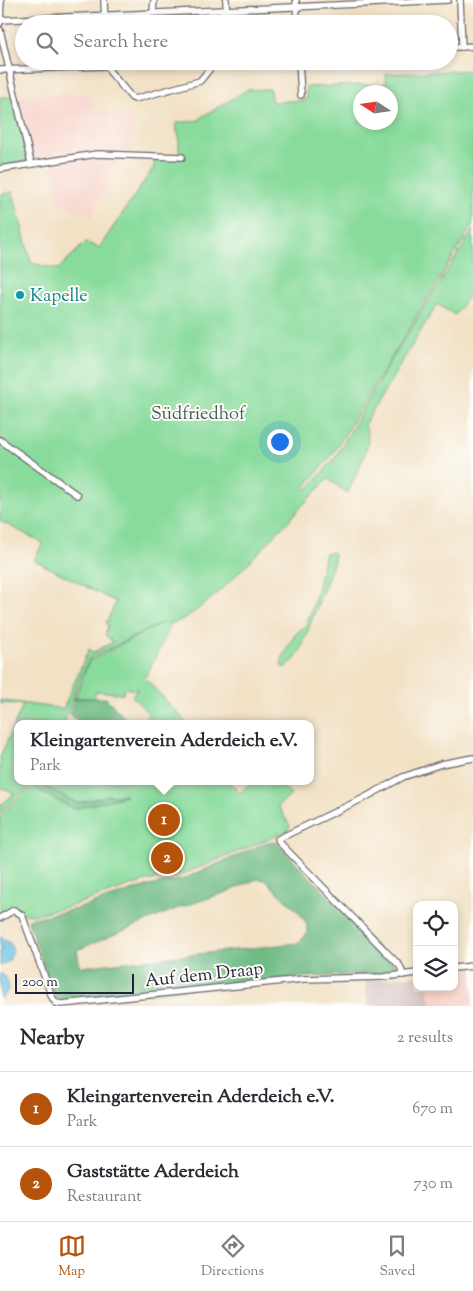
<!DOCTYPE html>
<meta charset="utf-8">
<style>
body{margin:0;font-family:"Sorts Mill Goudy",serif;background:#f7f7f7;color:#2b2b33}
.controls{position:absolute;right:15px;bottom:15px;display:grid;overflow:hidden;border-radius:10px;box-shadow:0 2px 8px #0003}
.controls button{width:45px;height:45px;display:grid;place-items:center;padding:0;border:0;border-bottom:1px solid #e1e1e2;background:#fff;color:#2b2b33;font:25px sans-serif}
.compass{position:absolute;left:353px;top:85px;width:45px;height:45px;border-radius:50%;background:#fff;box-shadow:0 2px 8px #0003;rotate:282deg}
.scale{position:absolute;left:15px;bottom:12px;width:119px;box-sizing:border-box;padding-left:5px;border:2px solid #22223b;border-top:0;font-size:14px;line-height:18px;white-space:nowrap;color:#22223b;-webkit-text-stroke:4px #fdfcf7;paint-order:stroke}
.you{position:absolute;left:279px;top:441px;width:18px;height:18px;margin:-12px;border:4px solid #fff;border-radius:50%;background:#1a73e8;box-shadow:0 0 0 8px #1a73e833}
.badge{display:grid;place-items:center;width:32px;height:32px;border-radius:50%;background:#b45309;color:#fff;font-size:16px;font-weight:700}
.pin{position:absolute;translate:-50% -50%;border:2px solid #fff;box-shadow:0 1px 5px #0006}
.popup{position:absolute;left:14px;top:720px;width:300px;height:65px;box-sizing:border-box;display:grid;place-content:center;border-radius:10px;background:#fff;filter:drop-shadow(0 1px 4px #0005);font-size:16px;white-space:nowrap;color:#7c7c81}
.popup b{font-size:19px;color:#2b2b33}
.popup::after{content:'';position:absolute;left:50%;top:100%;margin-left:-10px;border:10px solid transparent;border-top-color:#fff}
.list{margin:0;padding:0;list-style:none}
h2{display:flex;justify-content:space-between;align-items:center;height:65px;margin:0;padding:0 20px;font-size:21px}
h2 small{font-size:16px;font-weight:400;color:#7c7c81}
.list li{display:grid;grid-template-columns:32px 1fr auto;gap:15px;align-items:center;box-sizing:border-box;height:75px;padding:0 20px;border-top:1px solid #e1e1e2}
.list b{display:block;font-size:19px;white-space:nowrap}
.list p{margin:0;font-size:16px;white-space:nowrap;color:#7c7c81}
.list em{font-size:16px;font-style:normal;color:#7c7c81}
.icon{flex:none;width:28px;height:28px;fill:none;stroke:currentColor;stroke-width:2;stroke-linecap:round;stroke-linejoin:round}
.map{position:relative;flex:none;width:473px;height:1006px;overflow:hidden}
.search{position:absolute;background:#fff;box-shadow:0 2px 8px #0003;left:15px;right:15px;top:15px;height:55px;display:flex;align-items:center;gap:12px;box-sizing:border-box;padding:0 18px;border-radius:28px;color:#7c7c81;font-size:19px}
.sheet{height:215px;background:#fff}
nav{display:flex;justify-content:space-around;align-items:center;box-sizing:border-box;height:70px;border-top:1px solid #e1e1e2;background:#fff;font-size:14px;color:#7c7c81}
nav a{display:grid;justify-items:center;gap:2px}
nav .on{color:#b45309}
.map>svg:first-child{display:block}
</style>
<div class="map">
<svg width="473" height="1006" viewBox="0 0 473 1006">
<rect width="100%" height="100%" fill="#fdfcf7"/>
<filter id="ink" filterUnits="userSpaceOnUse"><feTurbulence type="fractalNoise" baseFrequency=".02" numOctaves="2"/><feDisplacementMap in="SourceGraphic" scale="10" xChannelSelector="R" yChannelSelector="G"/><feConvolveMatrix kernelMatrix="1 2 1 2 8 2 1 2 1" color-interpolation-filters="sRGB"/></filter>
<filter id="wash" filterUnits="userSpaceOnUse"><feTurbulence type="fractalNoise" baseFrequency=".0096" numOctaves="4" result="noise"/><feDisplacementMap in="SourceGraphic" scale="20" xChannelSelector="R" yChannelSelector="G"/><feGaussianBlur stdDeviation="1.12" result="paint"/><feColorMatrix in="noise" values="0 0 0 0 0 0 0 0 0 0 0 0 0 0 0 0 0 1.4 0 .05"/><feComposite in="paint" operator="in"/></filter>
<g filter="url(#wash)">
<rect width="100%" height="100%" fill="#f2e1c4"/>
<g fill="#f7d1c8">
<polygon points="89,93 96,112 108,112 135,119 130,152 120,156 92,217 59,202 53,162 31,159 17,97"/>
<polygon points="473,968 473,1006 432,1006 428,987 454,987 454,971"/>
</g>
<polygon fill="#d2bfc0" points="417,975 417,987 428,987 432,1006 368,1006 365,980 391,979"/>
<g fill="#89db9c" stroke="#567e6c" fill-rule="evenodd">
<path d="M473 70V224L332 455 305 487 307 490 335 458 390 362 473 230V289L455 315 437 304 364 425C377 441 354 476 348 493L328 479C302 503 196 630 167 623L169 624V629L145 678 185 721V724H139L149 714 132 696 138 688 136 690 124 688 123 694 96 691 94 698H75L89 661 164 622 90 658 79 681 64 724H18V781H34L0 813V806L14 794 0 787V757L23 705 0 703V700L63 709 89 649 93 652 113 642 105 635 108 626 106 623 116 602 34 560 43 543 0 521V195L13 192 31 263 58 269 86 242 99 248 154 167V157L179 158V133H177L176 123 200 120V118L247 90 270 89 271 99 274 102 306 100V87L386 84V74ZM360 92H390V122H360Z"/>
<polygon points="0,97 15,97 28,161 0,166"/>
<path d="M332 552 334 554V561L301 649 294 660 284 668 281 666C281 657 290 643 295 635 297 632 301 630 304 627 313 613 321 574 324 557L325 553Z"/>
<polygon points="37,781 228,781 240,793 252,781 278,781 291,795 278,806 290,826 285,834 276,832 278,835 176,877 146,881 71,906 32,915 24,914 18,908 0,915 0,816"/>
</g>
<g fill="#6ebb84" stroke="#486e60" fill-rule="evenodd">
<polygon points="75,698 106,698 130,724 81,724 70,714"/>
<polygon points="37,783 78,803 109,795 116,796 124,794 126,796 74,809 42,793 34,785"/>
<path d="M268 842H276L398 968 395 973 304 977 64 1002 55 997 28 922 29 919 76 909 143 887 183 879ZM257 879 265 880C273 888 304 915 306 923 309 932 305 938 298 943L80 967 77 950 176 909 227 892Z"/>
</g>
<g fill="#63bfe1" stroke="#42708e">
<polygon points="0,937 9,942 13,950 9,961 0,966"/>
<path d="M0 973C11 980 11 992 0 999Z"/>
</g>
</g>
<g filter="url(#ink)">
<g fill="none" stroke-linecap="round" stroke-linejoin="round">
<defs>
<g id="minor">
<polyline points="104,0 105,24"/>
<polyline points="226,0 227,24"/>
<polyline points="296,0 297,24"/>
<polyline points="460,0 462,47 473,46"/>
<polyline points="153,12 154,0"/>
<polyline points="0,20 448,0"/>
<polyline points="0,23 1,0"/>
<polyline points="0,30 31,163"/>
<polyline points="449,47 462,47"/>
<polyline points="106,61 110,72 132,98 135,99 200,81 216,61"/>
<polyline points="299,61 301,95"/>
<polyline points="0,70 106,66"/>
<polyline points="0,169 97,154 182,157"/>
<polyline points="0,440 77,495"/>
<polyline points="0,918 14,910 22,915 52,997 56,1003 62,1004 304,979 383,977 417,973"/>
<polyline points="454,968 473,966"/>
<polyline points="403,975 400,966 279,842 278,839 364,798 403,777 441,764 473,758"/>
</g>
</defs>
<use href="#minor" stroke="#6b656b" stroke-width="8"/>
<use href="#minor" stroke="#fff" stroke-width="5.5"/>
</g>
</g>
<circle fill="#0f9aa8" stroke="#fdfcf7" stroke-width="2" cx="20" cy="295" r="5"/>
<g text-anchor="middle" stroke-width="4" stroke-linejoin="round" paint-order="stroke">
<g font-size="18" fill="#0d838f" stroke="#fdfcf7" text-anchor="start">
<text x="30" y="301">Kapelle</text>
</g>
<g font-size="18" fill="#415a58" stroke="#fdfcf7">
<text x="198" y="419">Südfriedhof</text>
</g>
<g font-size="18" fill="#22223b" stroke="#fdfcf7">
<text transform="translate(204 974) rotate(-6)" y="6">Auf dem Draap</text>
</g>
</g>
</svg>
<div class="controls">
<button><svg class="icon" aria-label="locate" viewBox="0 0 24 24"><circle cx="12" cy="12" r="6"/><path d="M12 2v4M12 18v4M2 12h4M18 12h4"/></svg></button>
<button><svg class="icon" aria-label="layers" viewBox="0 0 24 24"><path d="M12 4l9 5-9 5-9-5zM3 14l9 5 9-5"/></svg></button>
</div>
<svg class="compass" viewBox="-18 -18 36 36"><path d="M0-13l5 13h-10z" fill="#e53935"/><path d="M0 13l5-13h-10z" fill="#7c7c81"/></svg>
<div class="scale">200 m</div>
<div class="you"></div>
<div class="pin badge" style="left:164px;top:820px">1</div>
<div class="popup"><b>Kleingartenverein Aderdeich e.V.</b>Park</div>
<div class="pin badge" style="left:167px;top:858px">2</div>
<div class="search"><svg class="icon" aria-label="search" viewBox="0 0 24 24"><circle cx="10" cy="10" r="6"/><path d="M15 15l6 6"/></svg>Search here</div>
</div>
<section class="sheet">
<h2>Nearby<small>2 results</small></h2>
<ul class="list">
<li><span class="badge">1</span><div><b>Kleingartenverein Aderdeich e.V.</b><p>Park</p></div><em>670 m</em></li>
<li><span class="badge">2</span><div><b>Gaststätte Aderdeich</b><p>Restaurant</p></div><em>730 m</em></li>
</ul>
</section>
<nav>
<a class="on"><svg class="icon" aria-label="map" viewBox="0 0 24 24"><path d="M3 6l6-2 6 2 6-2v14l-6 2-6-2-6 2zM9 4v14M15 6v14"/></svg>Map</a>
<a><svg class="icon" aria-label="directions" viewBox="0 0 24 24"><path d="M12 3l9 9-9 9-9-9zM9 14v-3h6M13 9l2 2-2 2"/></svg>Directions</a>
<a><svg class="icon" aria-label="saved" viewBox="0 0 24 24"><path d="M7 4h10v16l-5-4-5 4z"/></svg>Saved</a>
</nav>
